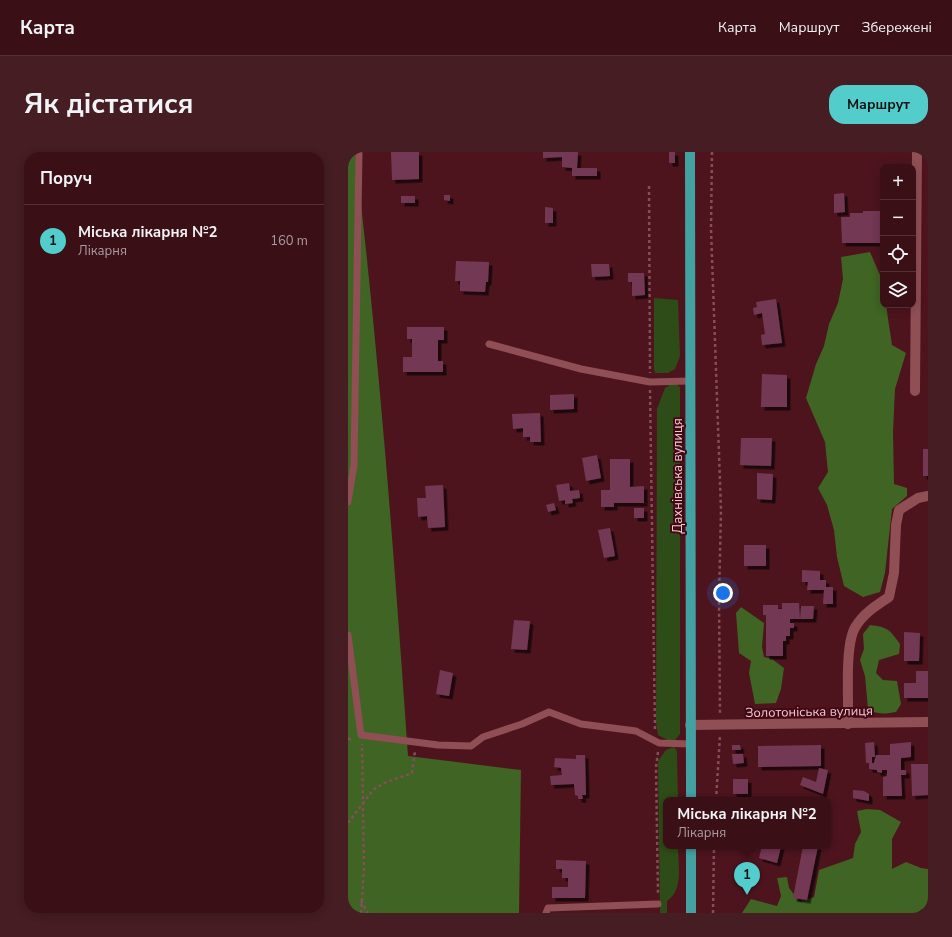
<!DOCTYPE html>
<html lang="uk">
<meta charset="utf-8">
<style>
body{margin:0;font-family:"Nunito Sans",sans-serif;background:#451d23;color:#f1f3f6}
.controls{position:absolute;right:12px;top:12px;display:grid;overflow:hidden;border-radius:8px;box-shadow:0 2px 10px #0003}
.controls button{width:36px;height:36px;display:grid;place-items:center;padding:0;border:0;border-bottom:1px solid #542f35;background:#3a0f16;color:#f1f3f6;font:20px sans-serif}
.you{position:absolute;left:375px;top:441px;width:14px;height:14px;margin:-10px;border:3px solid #fff;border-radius:50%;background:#1a73e8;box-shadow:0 0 0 6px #1a73e833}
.badge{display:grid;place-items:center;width:26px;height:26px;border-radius:50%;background:#53cdcb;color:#111;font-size:13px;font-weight:700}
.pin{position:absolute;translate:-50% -33px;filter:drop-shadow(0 1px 2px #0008)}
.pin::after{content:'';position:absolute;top:21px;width:14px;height:12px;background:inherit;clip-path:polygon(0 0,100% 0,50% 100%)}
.popup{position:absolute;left:315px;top:645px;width:168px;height:52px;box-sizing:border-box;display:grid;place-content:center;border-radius:8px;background:#3a0f16;filter:drop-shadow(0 1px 3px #0005);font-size:13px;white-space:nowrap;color:#ab9ca1}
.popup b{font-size:15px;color:#f1f3f6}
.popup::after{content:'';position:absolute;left:50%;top:100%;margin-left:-8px;border:8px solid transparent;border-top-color:#3a0f16}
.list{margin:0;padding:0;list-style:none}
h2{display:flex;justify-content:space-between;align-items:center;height:52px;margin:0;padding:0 16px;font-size:17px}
h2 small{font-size:13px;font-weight:400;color:#ab9ca1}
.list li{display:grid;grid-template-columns:26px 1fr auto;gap:12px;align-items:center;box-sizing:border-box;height:72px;padding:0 16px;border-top:1px solid #542f35}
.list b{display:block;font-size:15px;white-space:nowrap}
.list p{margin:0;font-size:13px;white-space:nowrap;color:#ab9ca1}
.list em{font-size:13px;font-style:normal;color:#ab9ca1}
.icon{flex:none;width:22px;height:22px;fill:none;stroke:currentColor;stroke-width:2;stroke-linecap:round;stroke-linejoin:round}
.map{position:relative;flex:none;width:580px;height:761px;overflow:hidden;border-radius:16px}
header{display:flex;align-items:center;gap:24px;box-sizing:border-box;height:56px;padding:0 20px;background:#3a0f16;border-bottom:1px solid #542f35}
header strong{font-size:19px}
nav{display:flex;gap:22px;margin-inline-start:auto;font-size:14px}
.intro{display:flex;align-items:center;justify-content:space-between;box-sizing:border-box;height:96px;padding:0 24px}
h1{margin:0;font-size:28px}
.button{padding:10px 18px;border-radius:16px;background:#53cdcb;color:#111;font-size:14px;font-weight:700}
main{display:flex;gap:24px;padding:0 24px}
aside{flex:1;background:#3a0f16;border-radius:16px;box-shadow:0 2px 10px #0003}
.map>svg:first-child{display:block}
</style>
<header>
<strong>Карта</strong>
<nav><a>Карта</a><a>Маршрут</a><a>Збережені</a></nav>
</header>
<div class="intro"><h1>Як дістатися</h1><a class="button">Маршрут</a></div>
<main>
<aside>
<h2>Поруч<small></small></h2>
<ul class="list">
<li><span class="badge">1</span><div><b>Міська лікарня №2</b><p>Лікарня</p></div><em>160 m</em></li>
</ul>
</aside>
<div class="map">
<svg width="580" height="761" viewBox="0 0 580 761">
<defs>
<filter id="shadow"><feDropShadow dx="3.5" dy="3.5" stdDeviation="0" flood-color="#0009"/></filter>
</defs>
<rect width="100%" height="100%" fill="#4d141e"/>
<g fill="#2e4c17">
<polygon points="306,146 330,148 332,204 327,217 320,221 307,221 306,217"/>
<polygon points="323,232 328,232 332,235 332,582 327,588 320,588 310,583 308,570 309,257 317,236"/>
<path d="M326 595 328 597 329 601 330 648H318V694H330C330 712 336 738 319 749V761H312L310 609 318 598Z"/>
</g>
<g fill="#3f6423">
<path d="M0 0H7C31 201 46 402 60 604L173 618 171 761H0Z"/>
<polygon points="522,100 535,130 535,153 538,153 544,193 558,201 547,237 545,280 546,332 559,336 559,344 544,357 537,421 532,440 515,445 496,434 489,405 486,378 479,353 470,336 480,320 477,290 458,246 468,212 476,194 481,172 490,151 495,127 493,105"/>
<polygon points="393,455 416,471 414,495 416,505 424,507 436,516 433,537 428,551 407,552 401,521 403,509 391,501 388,461"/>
<path d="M522 473C540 475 542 478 552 492L551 502 531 508 528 521 535 528 549 529 553 552 548 560C538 562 529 563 520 557L517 524 512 508 516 497 515 482Z"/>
<polygon points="519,657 532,658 553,670 544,687 544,717 558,710 573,716 580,717 580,757 574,757 570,761 394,761 403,747 429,754 433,744 429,726 439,725 441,736 452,750 466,745 471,718 505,706 507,692 513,680 509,659"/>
</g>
<g fill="#733952" filter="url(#shadow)">
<polygon points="43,0 71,0 71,27 44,28"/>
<polygon points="195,0 230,0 229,16 249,16 249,24 224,24 224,16 214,15 214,5 195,6"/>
<rect x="321" y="0" width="6" height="11"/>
<polygon points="496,41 497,60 486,61 486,42"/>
<polygon points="96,43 102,43 102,49 96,48"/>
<rect x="53" y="44" width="14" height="7"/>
<polygon points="197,55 205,56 205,71 197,71"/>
<polygon points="515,59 535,59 535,91 494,91 493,65 502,65 502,61 515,61"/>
<polygon points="108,109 141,110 140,130 138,130 137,140 112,139 112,129 107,129"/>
<polygon points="243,112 261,112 262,124 244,125"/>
<polygon points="280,121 296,121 297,143 284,144 284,130 280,130"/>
<polygon points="428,147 434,191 414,193 413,183 417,182 414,161 406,163 405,156 409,155 408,150"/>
<polygon points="59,175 96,175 96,188 90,188 90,209 95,209 95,220 55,220 55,205 64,205 64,187 59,187"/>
<polygon points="414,222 439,223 439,255 413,255"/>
<polygon points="226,242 226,257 202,258 202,243"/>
<polygon points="192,261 193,290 182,290 182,285 175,285 175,276 165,277 164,262"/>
<polygon points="393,286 424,286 423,314 392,313"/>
<rect x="575" y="297" width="5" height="27"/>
<polygon points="249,303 253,326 238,329 234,306"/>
<polygon points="262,307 282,307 282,335 296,334 296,351 266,351 266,355 253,355 253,338 262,338"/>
<polygon points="409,321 425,322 424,348 409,347"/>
<polygon points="221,331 222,339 231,338 232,346 224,347 225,351 217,352 217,348 211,349 208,333"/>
<polygon points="95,333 97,375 80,376 79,364 70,365 69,346 78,346 77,334"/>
<polygon points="206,351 208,358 200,360 198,353"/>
<rect x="286" y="356" width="10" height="10"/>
<polygon points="262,376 267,404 256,406 250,378"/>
<rect x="396" y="393" width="22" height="21"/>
<polygon points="454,418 472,419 472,428 478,428 478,435 485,435 485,452 475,452 476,438 459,438 460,430 454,430"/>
<polygon points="434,451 451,451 452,467 442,467 442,471 446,471 446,476 442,476 442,484 438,484 438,489 435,489 435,504 418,504 418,463 415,463 415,453 430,453 430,457 434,457"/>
<polygon points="453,454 466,454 465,467 452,467"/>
<polygon points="166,468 182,469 179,498 163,497"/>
<polygon points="556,480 572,481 571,509 556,509"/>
<polygon points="92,518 105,521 101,544 88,542"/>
<polygon points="568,519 580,519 580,546 556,546 556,531 568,531"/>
<polygon points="526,590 527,605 524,605 524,611 526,611 528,603 542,603 542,592 563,590 563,605 553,606 553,618 558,618 558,623 553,623 554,644 535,644 535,625 539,624 539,618 534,618 534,621 529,620 529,618 521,617 521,611 518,611 517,591"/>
<polygon points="384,593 392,593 393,598 384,598"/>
<polygon points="473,593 473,614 410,615 410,594"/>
<polygon points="384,602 395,602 396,611 385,612"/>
<polygon points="228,603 237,603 238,643 234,643 235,647 230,647 230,644 227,643 226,632 203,633 202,624 214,623 213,616 206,615 207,606 228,607"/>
<polygon points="563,612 580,612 580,643 564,644"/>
<polygon points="471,616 480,618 475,642 452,633 455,625 468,630"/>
<rect x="385" y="627" width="15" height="15"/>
<polygon points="505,638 516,639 521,642 521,649 505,646"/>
<polygon points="414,694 433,694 429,711 411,706"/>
<polygon points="455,694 470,694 459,748 445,746"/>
<polygon points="208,708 238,709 237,746 204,746 204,735 220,735 220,726 214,726 214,717 208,717"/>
</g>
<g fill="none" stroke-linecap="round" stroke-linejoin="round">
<g stroke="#835057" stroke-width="2.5" stroke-dasharray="3 3" stroke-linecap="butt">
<polyline points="364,0 363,77 373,358 371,448 372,562"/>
<polyline points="301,34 302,221"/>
<polyline points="302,238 307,579"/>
<polyline points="0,587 6,587"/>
<polyline points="310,600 308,615 310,743"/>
<polyline points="368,648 372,583"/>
<polyline points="0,671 25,638 36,631 64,621 67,599"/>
<polyline points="13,749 20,761"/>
<polyline points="13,761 16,717 14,592"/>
<polyline points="365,761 366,694"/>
</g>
<g stroke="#8f4f55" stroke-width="7">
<polyline points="141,192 233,217 302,230 342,229"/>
<polyline points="0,350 6,313 11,0"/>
<polyline points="0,483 13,583 90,593 123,594 135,585 174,572 201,560 233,572 288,579 311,591 342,592"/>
<polyline points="198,761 200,756 310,752"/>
</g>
<g stroke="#8f4f55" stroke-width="10">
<polyline points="567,239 569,0"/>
<path d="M500 572C501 549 496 491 508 474 516 461 529 453 541 445L546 421 548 373 551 358 570 346 580 344"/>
<polyline points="342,573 580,570"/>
</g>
<g stroke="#43a1a2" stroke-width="10">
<polyline points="342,0 343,648"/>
<polyline points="343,694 343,761"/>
</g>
</g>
<g text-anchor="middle" stroke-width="4" stroke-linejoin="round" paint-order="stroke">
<g font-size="13" fill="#efc9cb" stroke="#410815">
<text transform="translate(329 324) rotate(-90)" y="5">Дахнівська вулиця</text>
<text transform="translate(461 559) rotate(-1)" y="5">Золотоніська вулиця</text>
</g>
</g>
</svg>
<div class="controls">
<button>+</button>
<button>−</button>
<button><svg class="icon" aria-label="locate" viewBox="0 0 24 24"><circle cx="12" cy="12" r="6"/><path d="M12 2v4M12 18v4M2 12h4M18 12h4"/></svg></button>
<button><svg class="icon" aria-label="layers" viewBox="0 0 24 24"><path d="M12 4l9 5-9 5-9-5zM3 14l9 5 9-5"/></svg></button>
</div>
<div class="you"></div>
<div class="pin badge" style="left:399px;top:743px">1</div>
<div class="popup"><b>Міська лікарня №2</b>Лікарня</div>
</div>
</main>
